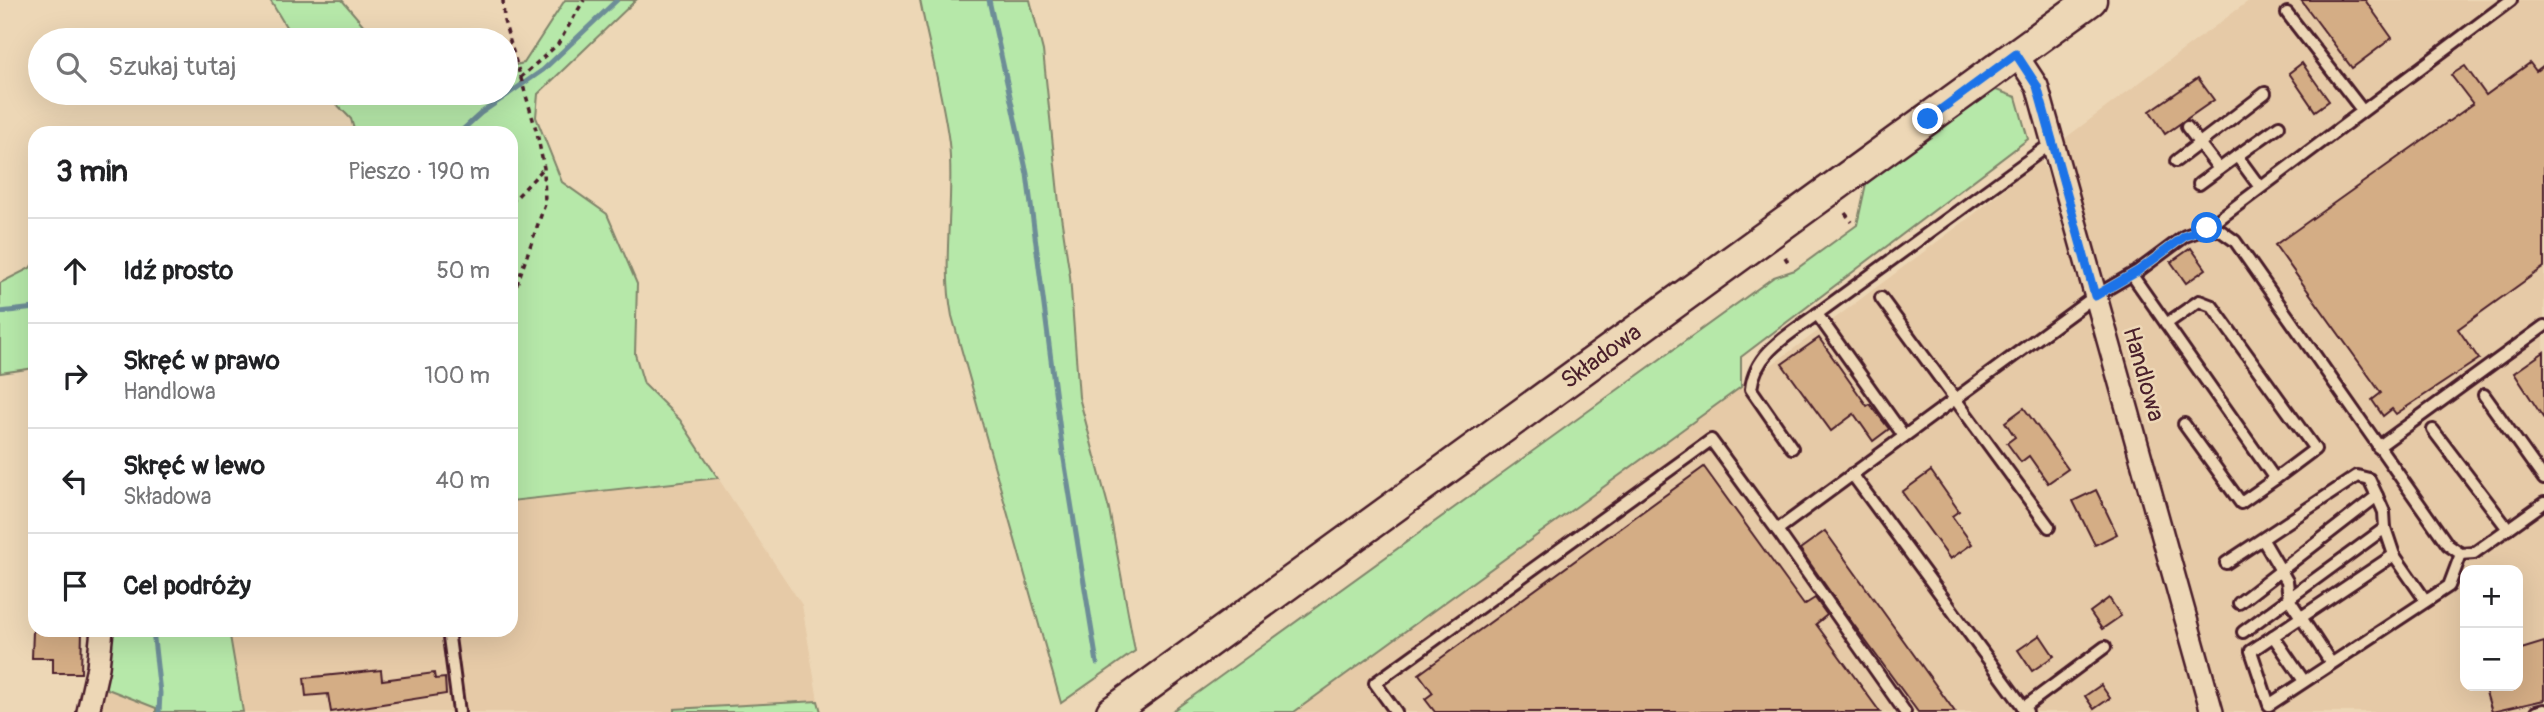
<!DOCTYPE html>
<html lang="pl">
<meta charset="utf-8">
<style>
body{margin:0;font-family:Pangolin,sans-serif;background:#f6f6f6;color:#202124}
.controls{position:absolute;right:21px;bottom:21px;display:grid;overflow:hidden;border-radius:14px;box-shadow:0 7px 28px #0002}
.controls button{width:63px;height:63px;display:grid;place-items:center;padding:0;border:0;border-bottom:2px solid #e0e0e0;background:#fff;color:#202124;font:35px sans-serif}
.stop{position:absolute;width:21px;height:21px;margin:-16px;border:5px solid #1a73e8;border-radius:50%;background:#fff}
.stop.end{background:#1a73e8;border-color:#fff;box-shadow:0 2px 7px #0008}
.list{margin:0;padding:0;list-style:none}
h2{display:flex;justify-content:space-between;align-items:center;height:91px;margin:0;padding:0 28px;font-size:30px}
h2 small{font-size:23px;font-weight:400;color:#757577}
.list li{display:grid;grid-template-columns:46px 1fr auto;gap:21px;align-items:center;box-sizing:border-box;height:105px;padding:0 28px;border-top:2px solid #e0e0e0}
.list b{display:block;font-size:26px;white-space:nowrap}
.list p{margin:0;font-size:23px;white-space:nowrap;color:#757577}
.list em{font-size:23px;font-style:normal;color:#757577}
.icon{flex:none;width:38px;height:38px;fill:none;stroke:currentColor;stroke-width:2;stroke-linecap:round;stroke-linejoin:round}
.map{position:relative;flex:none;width:2544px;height:712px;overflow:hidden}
.search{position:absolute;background:#fff;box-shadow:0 7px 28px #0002;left:28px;top:28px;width:490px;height:77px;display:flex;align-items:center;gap:18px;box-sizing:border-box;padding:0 24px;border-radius:38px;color:#757577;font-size:26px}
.panel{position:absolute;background:#fff;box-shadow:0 7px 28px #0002;left:28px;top:126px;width:490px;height:511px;border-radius:21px}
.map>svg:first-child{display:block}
</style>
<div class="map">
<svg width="2544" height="712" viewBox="0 0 2544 712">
<rect width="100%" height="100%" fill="#edd7b6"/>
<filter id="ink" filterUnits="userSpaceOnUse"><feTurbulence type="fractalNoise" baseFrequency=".0143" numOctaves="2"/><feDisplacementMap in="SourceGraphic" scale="14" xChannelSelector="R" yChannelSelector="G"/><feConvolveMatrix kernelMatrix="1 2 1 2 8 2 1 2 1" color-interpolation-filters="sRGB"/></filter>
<g filter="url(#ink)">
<g fill="#e6caa7" fill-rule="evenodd">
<path d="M2250 0H2544V712H2225L2064 139ZM2465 570H2518V686H2465Z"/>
<polygon points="2040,159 2057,190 2204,712 1295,712 1818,331 1973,215"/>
<polygon points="718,478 802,605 818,701 674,709 674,712 243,712 229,630 511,630 511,501"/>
<polygon points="100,686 156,708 156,712 95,712"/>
</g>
<g fill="#b6e8a9" stroke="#80846a" stroke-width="2">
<polygon points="270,0 342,0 376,40 294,40"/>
<polygon points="565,0 636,0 538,94 536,117 562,182 607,214 637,284 635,354 644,384 680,420 718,478 511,501 511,133 355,133 351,119 326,93 506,93 506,67 524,63"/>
<path d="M920 0H1030L1043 51 1059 203 1070 276 1079 397 1109 509 1135 651 1061 703 952 316C941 259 955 201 949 143 943 96 929 47 920 0Z"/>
<polygon points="1996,90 2016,97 2028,139 1741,357 1741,387 1294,712 1171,712 1774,277 1795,270 1857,225 1867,179"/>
<polygon points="35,261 35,368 0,373 0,283 30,268"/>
<polygon points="110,630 229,630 243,712 156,712 156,708 100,686"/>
<polygon points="818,701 821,712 674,712 674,709"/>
</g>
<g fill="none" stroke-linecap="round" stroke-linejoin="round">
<g stroke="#6d8d97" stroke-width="5">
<polyline points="989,0 1027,174 1063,453 1097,663"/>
<polyline points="459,133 481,113 543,70 617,0"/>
<polyline points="0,312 35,308"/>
<polyline points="153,630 160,693 159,712"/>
</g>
</g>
<g fill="#d4ad85" stroke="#4a1f2b" stroke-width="2">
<polygon points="2301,0 2365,0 2392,38 2352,68"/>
<polygon points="2302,63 2329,101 2315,111 2289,73"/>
<polygon points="2530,63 2536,71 2544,65 2544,267 2458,329 2479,359 2396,414 2392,409 2383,416 2372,400 2381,393 2275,245 2473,104 2451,75 2465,66 2486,95"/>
<polygon points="2198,78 2214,100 2165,134 2150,111"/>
<polygon points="2191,248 2206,269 2186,283 2171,262"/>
<polygon points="1819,338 1867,406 1870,404 1889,429 1873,441 1854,414 1831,431 1782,364"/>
<polygon points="2544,352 2544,419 2514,373"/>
<polygon points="2024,408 2068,469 2048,483 2029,456 2021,462 2007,443 2015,437 2005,422"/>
<polygon points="1704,467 1804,605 1815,598 1827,615 1816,624 1880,712 1435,712 1425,699 1433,693 1419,674"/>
<polygon points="1931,471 1959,511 1952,516 1972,544 1950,559 1902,492"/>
<polygon points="2096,490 2117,534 2095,545 2073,501"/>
<polygon points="1825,531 1955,712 1918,712 1840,606 1800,549"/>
<polygon points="2109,598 2121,616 2102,629 2090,612"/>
<polygon points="54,630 82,630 81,673 53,673 53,658 32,658 33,631"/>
<polygon points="2040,635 2054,656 2032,671 2018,650"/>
<polygon points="2544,642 2544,700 2492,712 2484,686 2518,686 2518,650"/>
<polygon points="381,670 382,680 434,673 435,679 445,678 446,694 331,712 328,694 306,696 304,678"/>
<polygon points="2101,685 2110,698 2094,709 2085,696"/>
</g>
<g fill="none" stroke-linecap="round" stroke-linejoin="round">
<defs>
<g id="lane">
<polyline points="2287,13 2362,110"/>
<polyline points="2187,127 2219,169"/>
<polyline points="2237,156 2279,126"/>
<polyline points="2176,161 2265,93"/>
<polyline points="2199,184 2237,156 2259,186"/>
<polyline points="2207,228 2511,0"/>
<polyline points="2132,275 2275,479 2315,449 2212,306 2199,301 2166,324"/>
<polyline points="1881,298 2049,527"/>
<polyline points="2484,395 2544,479"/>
<polyline points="2184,424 2241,503 2275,479"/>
<polyline points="2433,430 2508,529"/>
<polyline points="1904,436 1817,314 2052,143"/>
<polyline points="2378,447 2544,326"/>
<path d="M1792 448 1751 389C1755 352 1789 335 1817 314"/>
<polyline points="1852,474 2027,712"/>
<polyline points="2263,540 2287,581 2289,599 2331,663"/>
<polyline points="2226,563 2357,476 2369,479 2377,496"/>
<polyline points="2426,601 2394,555 2251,651 2269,705 2449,586 2461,554"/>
<polyline points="2239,603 2377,496 2384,512 2385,528"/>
<polyline points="448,630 459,712"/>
<polyline points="2243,632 2385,528 2394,555"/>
<polyline points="2273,636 2304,681"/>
<polyline points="2023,708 2105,647"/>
<polyline points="1396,712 1375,683 1711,440 1777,530"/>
<polyline points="1905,712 1777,530 2095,296 2138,271 2185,236 2207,228 2221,231 2235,241 2448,545 2461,554 2474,553 2544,503"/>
<polyline points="2536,712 2544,710"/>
</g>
<g id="street">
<polyline points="2016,54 2037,86 2212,712"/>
<polyline points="88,712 98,667 102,630"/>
</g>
<polyline id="secondary" points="1112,712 2091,0"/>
</defs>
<use href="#lane" stroke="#4a1f2b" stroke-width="16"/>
<use href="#street" stroke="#4a1f2b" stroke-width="26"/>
<use href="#secondary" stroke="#4a1f2b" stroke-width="35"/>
<g stroke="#4a1f2b" stroke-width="3.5" stroke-dasharray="5 5" stroke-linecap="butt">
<polyline points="503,0 504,21 537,133 544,168 545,204 511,301"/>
<polyline points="520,78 558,44 584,0"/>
<polyline points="511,203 544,168"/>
<polyline points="1845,213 1852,222"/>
<polyline points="1785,257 1788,262"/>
</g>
<use href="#lane" stroke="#edd7b6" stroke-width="10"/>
<use href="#street" stroke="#edd7b6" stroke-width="21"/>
<use href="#secondary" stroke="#edd7b6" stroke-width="30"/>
</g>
</g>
<g fill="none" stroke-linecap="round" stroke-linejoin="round" filter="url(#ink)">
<polyline stroke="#1a73e8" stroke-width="9" points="1928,119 2016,54 2037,86 2095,296 2138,271 2185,236 2207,228"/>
</g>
<g text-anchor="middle" stroke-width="5" stroke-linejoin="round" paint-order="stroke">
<g font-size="24" fill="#4a1f2b" stroke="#edd7b6">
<text transform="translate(1601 356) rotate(-36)" y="8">Składowa</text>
<text transform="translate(2144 374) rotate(74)" y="8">Handlowa</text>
</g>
</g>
</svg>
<div class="controls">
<button>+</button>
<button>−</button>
</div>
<div class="stop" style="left:2207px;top:228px"></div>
<div class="stop end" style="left:1928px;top:119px"></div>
<div class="search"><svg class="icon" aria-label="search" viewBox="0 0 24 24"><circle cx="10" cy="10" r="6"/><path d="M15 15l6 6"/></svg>Szukaj tutaj</div>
<section class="panel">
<h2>3 min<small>Pieszo · 190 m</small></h2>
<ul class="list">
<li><svg class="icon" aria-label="ahead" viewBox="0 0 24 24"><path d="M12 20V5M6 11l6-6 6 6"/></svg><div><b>Idź prosto</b></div><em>50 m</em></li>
<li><svg class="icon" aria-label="right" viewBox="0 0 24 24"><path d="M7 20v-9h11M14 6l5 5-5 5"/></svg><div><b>Skręć w prawo</b><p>Handlowa</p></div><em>100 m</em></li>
<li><svg class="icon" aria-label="left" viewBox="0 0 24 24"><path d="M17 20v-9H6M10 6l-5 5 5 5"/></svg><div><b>Skręć w lewo</b><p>Składowa</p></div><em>40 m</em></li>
<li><svg class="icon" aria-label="arrive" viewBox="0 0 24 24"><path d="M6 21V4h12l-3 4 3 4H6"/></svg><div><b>Cel podróży</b></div></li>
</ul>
</section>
</div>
